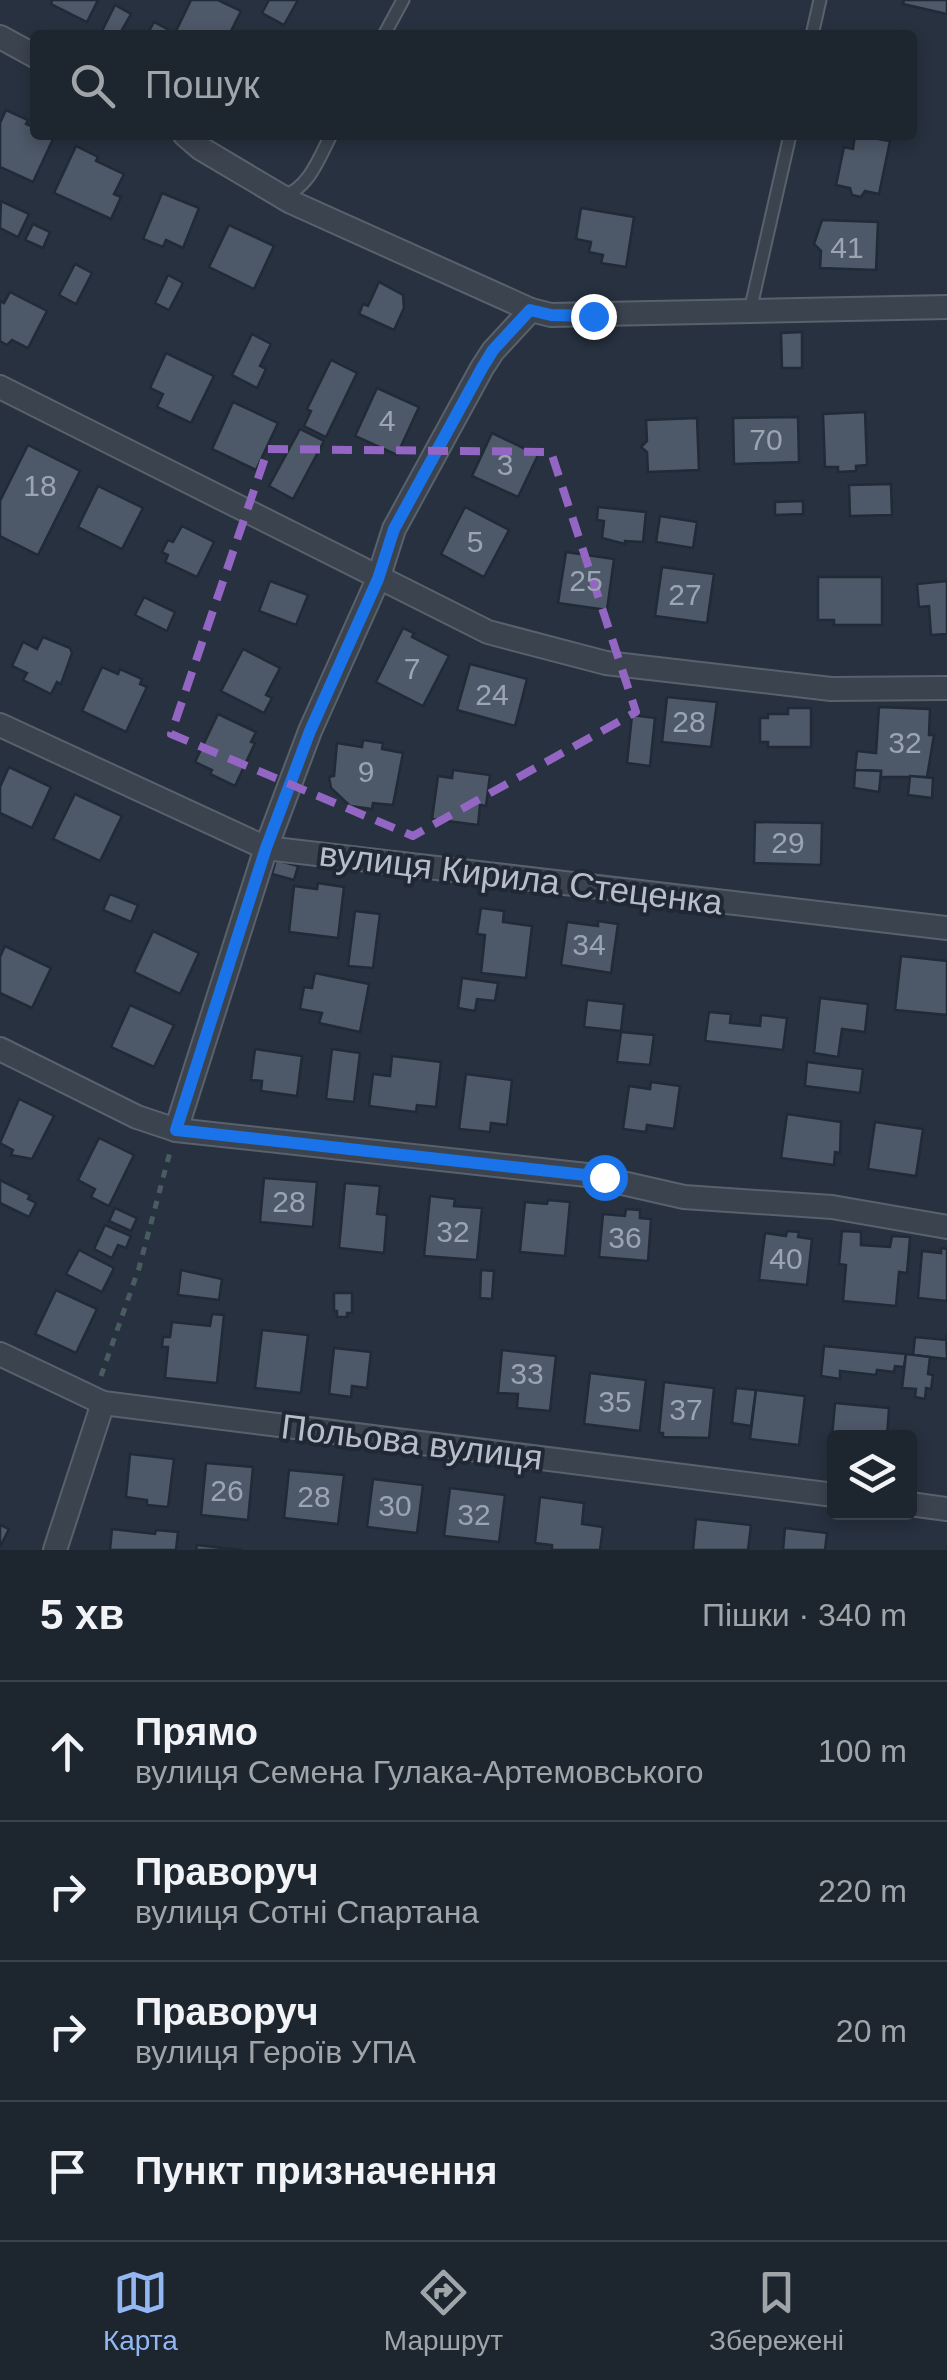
<!DOCTYPE html>
<html lang="uk">
<meta charset="utf-8">
<style>
body{margin:0;font-family:Arial,sans-serif;background:#2a313b;color:#f1f3f6}
.controls{position:absolute;right:30px;bottom:30px;display:grid;overflow:hidden;border-radius:10px;box-shadow:0 5px 15px #0003}
.controls button{width:90px;height:90px;display:grid;place-items:center;padding:0;border:0;border-bottom:2px solid #3b424b;background:#1d252f;color:#f1f3f6;font:50px sans-serif}
.stop{position:absolute;width:30px;height:30px;margin:-22px;border:8px solid #1a73e8;border-radius:50%;background:#fff}
.stop.end{background:#1a73e8;border-color:#fff;box-shadow:0 2px 10px #0008}
.list{margin:0;padding:0;list-style:none}
h2{display:flex;justify-content:space-between;align-items:center;height:130px;margin:0;padding:0 40px;font-size:42px}
h2 small{font-size:32px;font-weight:400;color:#a0a5aa}
.list li{display:grid;grid-template-columns:65px 1fr auto;gap:30px;align-items:center;box-sizing:border-box;height:140px;padding:0 40px;border-top:2px solid #3b424b}
.list b{display:block;font-size:38px;white-space:nowrap}
.list p{margin:0;font-size:32px;white-space:nowrap;color:#a0a5aa}
.list em{font-size:32px;font-style:normal;color:#a0a5aa}
.icon{flex:none;width:55px;height:55px;fill:none;stroke:currentColor;stroke-width:2;stroke-linecap:round;stroke-linejoin:round}
.map{position:relative;flex:none;width:947px;height:1550px;overflow:hidden}
.search{position:absolute;background:#1d252f;box-shadow:0 5px 15px #0003;left:30px;right:30px;top:30px;height:110px;display:flex;align-items:center;gap:25px;box-sizing:border-box;padding:0 35px;border-radius:10px;color:#a0a5aa;font-size:38px}
.sheet{height:690px;background:#1d252f}
nav{display:flex;justify-content:space-around;align-items:center;box-sizing:border-box;height:140px;border-top:2px solid #3b424b;background:#1d252f;font-size:28px;color:#a0a5aa}
nav a{display:grid;justify-items:center;gap:5px}
nav .on{color:#93b7f3}
.map>svg:first-child{display:block}
</style>
<div class="map">
<svg width="947" height="1550" viewBox="0 0 947 1550">
<rect width="100%" height="100%" fill="#27313f"/>
<g fill="#4d5868" stroke="#212a36" stroke-width="2.5">
<polygon points="52,0 98,0 87,22 51,4"/>
<polygon points="191,0 218,0 241,11 229,35 147,35 154,22 175,33"/>
<polygon points="269,0 298,0 284,25 262,13"/>
<polygon points="904,0 947,0 947,14 903,4"/>
<polygon points="115,5 131,14 119,35 108,35 102,31"/>
<polygon points="6,110 28,120 26,124 35,128 35,135 54,137 33,182 0,167 0,123"/>
<polygon points="855,135 890,141 879,194 865,191 861,197 852,195 850,188 836,185 844,147 853,149"/>
<polygon points="76,146 98,157 96,161 124,174 114,194 121,197 111,219 54,193"/>
<polygon points="162,193 199,208 183,248 166,240 163,247 143,239"/>
<polygon points="1,201 29,214 18,237 0,228"/>
<polygon points="581,208 634,217 626,267 601,263 603,255 589,252 591,242 576,239"/>
<polygon points="822,220 878,222 876,270 820,268 821,251 814,244"/>
<polygon points="33,224 50,232 43,248 25,240"/>
<polygon points="229,225 274,246 254,289 209,267"/>
<polygon points="75,264 92,273 76,304 59,295"/>
<polygon points="168,275 183,283 169,310 155,303"/>
<polygon points="379,282 403,295 404,308 394,330 359,314 363,304 368,306"/>
<polygon points="10,292 47,311 28,348 12,340 7,345 0,341 0,301 4,303"/>
<polygon points="802,332 802,368 782,368 781,333"/>
<polygon points="252,334 271,344 260,366 266,369 257,388 232,375"/>
<polygon points="166,353 214,376 191,423 157,407 163,394 150,388"/>
<polygon points="331,360 357,373 326,437 304,426 311,411 307,409"/>
<polygon points="377,388 419,407 397,455 355,436"/>
<polygon points="233,402 278,423 256,470 212,449"/>
<polygon points="865,412 867,465 856,466 856,471 838,472 838,467 825,467 823,414"/>
<polygon points="798,417 799,462 734,464 733,418"/>
<polygon points="697,418 699,470 648,472 647,452 641,447 647,441 646,420"/>
<polygon points="300,429 324,441 293,499 269,486"/>
<polygon points="492,433 538,455 518,497 472,476"/>
<polygon points="28,445 80,471 38,555 0,536 0,501"/>
<polygon points="891,484 892,515 850,516 849,485"/>
<polygon points="98,486 143,508 122,549 78,527"/>
<polygon points="803,501 803,514 775,515 775,502"/>
<polygon points="465,507 509,530 484,577 441,554"/>
<polygon points="598,507 646,512 643,542 625,541 625,544 602,538 604,521 597,520"/>
<polygon points="660,516 697,522 693,548 656,542"/>
<polygon points="182,526 214,542 197,577 165,562 168,555 162,552 168,540 173,542"/>
<polygon points="566,552 614,559 607,610 558,603"/>
<polygon points="662,567 714,574 707,623 655,616"/>
<polygon points="818,577 882,577 882,625 834,625 834,620 818,620"/>
<polygon points="270,581 308,595 296,625 259,611"/>
<polygon points="947,581 947,634 931,635 929,606 919,607 917,584"/>
<polygon points="144,597 175,612 167,631 135,615"/>
<polygon points="403,628 414,633 412,637 449,656 423,706 376,682"/>
<polygon points="43,637 70,648 72,653 61,684 57,682 51,694 23,680 27,673 12,666 23,642 37,649"/>
<polygon points="243,649 280,668 266,695 272,698 264,713 221,691"/>
<polygon points="470,664 527,679 515,726 457,710"/>
<polygon points="102,667 118,674 120,669 142,679 140,684 147,687 126,732 82,711"/>
<polygon points="667,697 717,702 711,747 662,742"/>
<polygon points="879,707 930,709 929,735 934,735 927,777 881,777 881,771 855,770 857,751 876,753"/>
<polygon points="788,708 811,708 811,747 768,747 768,742 760,742 760,718 768,718 768,714 788,714"/>
<polygon points="218,714 256,732 251,742 255,743 235,786 210,774 212,770 195,762"/>
<polygon points="632,715 655,718 650,766 627,763"/>
<polygon points="363,740 383,743 382,749 403,753 393,805 373,803 372,809 350,806 331,788 329,777 334,776 337,743 362,747"/>
<polygon points="9,767 51,787 32,828 0,813 0,787"/>
<polygon points="453,770 490,775 486,806 480,805 478,825 432,819 438,776 452,778"/>
<polygon points="855,770 881,771 879,792 854,788"/>
<polygon points="910,776 933,778 932,798 908,795"/>
<polygon points="75,794 122,816 100,861 53,839"/>
<polygon points="755,822 822,823 821,865 754,863"/>
<polygon points="276,860 298,866 294,880 272,874"/>
<polygon points="318,883 344,887 338,938 289,932 294,886 317,889"/>
<polygon points="110,894 138,905 131,922 103,910"/>
<polygon points="481,908 504,911 503,922 532,926 526,978 481,973 485,935 477,934"/>
<polygon points="355,911 380,914 373,968 348,966"/>
<polygon points="598,921 618,924 611,973 561,965 567,922 598,926"/>
<polygon points="153,931 199,953 180,994 134,972"/>
<polygon points="5,946 51,968 32,1008 0,993 0,957"/>
<polygon points="901,956 947,961 947,1015 895,1010"/>
<polygon points="315,973 369,984 360,1032 319,1023 322,1013 300,1009 304,987 312,988"/>
<polygon points="462,978 498,983 495,1001 477,999 475,1011 458,1008"/>
<polygon points="820,998 868,1004 865,1032 842,1029 838,1057 814,1053"/>
<polygon points="587,1000 624,1004 621,1031 584,1027"/>
<polygon points="130,1005 174,1025 154,1067 111,1047"/>
<polygon points="709,1012 731,1014 730,1023 760,1026 761,1015 787,1018 783,1050 705,1041"/>
<polygon points="621,1032 654,1035 650,1065 617,1062"/>
<polygon points="255,1049 302,1056 297,1096 261,1091 262,1081 251,1080"/>
<polygon points="332,1049 360,1053 354,1102 326,1099"/>
<polygon points="392,1056 441,1062 436,1107 417,1105 416,1112 369,1106 373,1074 390,1076"/>
<polygon points="807,1062 863,1069 860,1093 805,1086"/>
<polygon points="466,1074 512,1080 507,1125 491,1123 490,1132 459,1129"/>
<polygon points="651,1082 680,1086 674,1129 647,1125 646,1132 623,1129 629,1086 650,1089"/>
<polygon points="19,1099 54,1116 32,1159 11,1155 13,1150 0,1143"/>
<polygon points="787,1114 841,1122 840,1153 835,1152 834,1165 781,1158"/>
<polygon points="875,1122 923,1129 916,1176 868,1169"/>
<polygon points="99,1138 134,1155 109,1206 91,1197 95,1189 78,1180"/>
<polygon points="264,1178 317,1182 313,1227 260,1222"/>
<polygon points="0,1180 30,1195 28,1199 36,1203 29,1217 0,1203"/>
<polygon points="345,1183 380,1186 377,1214 387,1215 384,1253 339,1248"/>
<polygon points="430,1196 455,1199 454,1206 482,1208 477,1260 424,1256"/>
<polygon points="548,1200 570,1202 565,1256 520,1252 525,1202 547,1204"/>
<polygon points="115,1208 137,1218 131,1231 109,1221"/>
<polygon points="626,1209 640,1210 640,1218 651,1219 648,1261 599,1257 603,1214 625,1216"/>
<polygon points="105,1225 131,1236 126,1248 118,1245 112,1258 94,1249"/>
<polygon points="787,1231 799,1232 798,1237 812,1239 807,1285 759,1280 765,1233 786,1236"/>
<polygon points="842,1231 861,1232 861,1245 890,1247 892,1236 910,1237 907,1273 899,1272 896,1306 843,1301 846,1265 839,1264"/>
<polygon points="941,1248 947,1249 947,1301 918,1298 922,1251 941,1253"/>
<polygon points="79,1250 114,1268 102,1292 66,1274"/>
<polygon points="181,1270 222,1279 219,1300 178,1295"/>
<polygon points="481,1270 494,1271 492,1299 480,1298"/>
<polygon points="56,1290 97,1309 76,1353 35,1334"/>
<polygon points="334,1293 352,1293 352,1313 347,1313 347,1317 337,1317 337,1311 334,1311"/>
<polygon points="212,1314 224,1315 217,1383 165,1378 168,1347 162,1347 163,1337 170,1337 172,1322 210,1326"/>
<polygon points="262,1330 308,1335 301,1393 255,1388"/>
<polygon points="946,1335 947,1359 913,1355 915,1337 946,1340"/>
<polygon points="824,1346 906,1354 904,1367 895,1366 894,1372 877,1370 876,1375 840,1371 840,1379 821,1376"/>
<polygon points="334,1348 371,1352 367,1388 352,1386 351,1397 329,1394"/>
<polygon points="502,1350 556,1356 550,1411 517,1408 518,1394 498,1393"/>
<polygon points="906,1354 930,1357 928,1374 933,1375 931,1389 926,1388 925,1399 915,1397 916,1389 902,1388"/>
<polygon points="590,1373 646,1380 640,1431 584,1424"/>
<polygon points="664,1382 714,1388 709,1438 663,1437 663,1433 659,1433"/>
<polygon points="736,1388 756,1390 751,1426 732,1423"/>
<polygon points="756,1390 805,1396 799,1445 750,1439"/>
<polygon points="835,1403 889,1408 887,1436 834,1438 834,1448 831,1448"/>
<polygon points="130,1454 174,1459 168,1507 147,1505 147,1500 126,1497"/>
<polygon points="206,1463 253,1467 248,1520 201,1515"/>
<polygon points="289,1470 344,1475 338,1524 284,1518"/>
<polygon points="373,1479 423,1485 417,1533 367,1527"/>
<polygon points="450,1488 505,1495 499,1542 444,1536"/>
<polygon points="540,1497 584,1503 582,1524 603,1527 600,1550 552,1550 552,1545 535,1543"/>
<polygon points="696,1519 751,1525 748,1550 693,1550"/>
<polygon points="0,1525 9,1529 0,1547"/>
<polygon points="785,1528 827,1533 825,1550 783,1550"/>
<polygon points="112,1529 155,1534 156,1530 178,1532 176,1550 110,1550"/>
<polygon points="197,1545 242,1550 196,1550"/>
</g>
<g fill="none" stroke-linecap="round" stroke-linejoin="round">
<defs>
<g id="lane">
<polyline points="384,35 403,0"/>
<polyline points="812,35 820,0"/>
<path d="M283 196C309 188 319 158 331 135"/>
<polyline points="750,311 790,135"/>
</g>
<g id="street">
<polyline points="0,37 35,56"/>
<polyline points="185,135 200,148 291,202 531,310 551,315 947,307"/>
<polyline points="0,387 488,632 606,663 831,689 947,688"/>
<polyline points="0,725 266,848 947,928"/>
<polyline points="0,1049 137,1117 176,1130 587,1175 684,1197 832,1207 947,1227"/>
<polyline points="176,1130 266,848 310,731 378,579 394,529 482,368 493,351 531,310"/>
<polyline points="0,1354 103,1403 834,1495"/>
<polyline points="910,1504 947,1509"/>
<polyline points="55,1550 103,1403"/>
</g>
</defs>
<use href="#lane" stroke="#59616c" stroke-width="15"/>
<use href="#street" stroke="#59616c" stroke-width="26"/>
<polyline stroke="#495c5f" stroke-width="5" stroke-dasharray="8 8" stroke-linecap="butt" points="101,1376 139,1268 170,1152"/>
<use href="#lane" stroke="#3b434f" stroke-width="11"/>
<use href="#street" stroke="#3b434f" stroke-width="22"/>
</g>
<g fill="none" stroke-linecap="round" stroke-linejoin="round">
<polyline stroke="#1a73e8" stroke-width="12" points="593,316 551,315 530,310 493,350 482,368 394,529 378,579 310,731 266,848 176,1130 604,1177"/>
</g>
<path fill="none" stroke="#9366c3" stroke-width="8" stroke-dasharray="20 12" stroke-linejoin="round" d="M268 449 551 452 636 712 413 836 171 734Z"/>
<g text-anchor="middle" stroke-width="8" stroke-linejoin="round" paint-order="stroke">
<g font-size="30" fill="#9ca4b1">
<text x="847" y="258">41</text>
<text x="387" y="431">4</text>
<text x="766" y="450">70</text>
<text x="505" y="475">3</text>
<text x="40" y="496">18</text>
<text x="475" y="552">5</text>
<text x="586" y="591">25</text>
<text x="685" y="605">27</text>
<text x="412" y="679">7</text>
<text x="492" y="705">24</text>
<text x="689" y="732">28</text>
<text x="905" y="753">32</text>
<text x="366" y="782">9</text>
<text x="788" y="853">29</text>
<text x="589" y="955">34</text>
<text x="289" y="1212">28</text>
<text x="453" y="1242">32</text>
<text x="625" y="1248">36</text>
<text x="786" y="1269">40</text>
<text x="527" y="1384">33</text>
<text x="615" y="1412">35</text>
<text x="686" y="1420">37</text>
<text x="227" y="1501">26</text>
<text x="314" y="1507">28</text>
<text x="395" y="1516">30</text>
<text x="474" y="1525">32</text>
</g>
<g font-size="35" fill="#b7bec9" stroke="#1f2834">
<text transform="translate(521 878) rotate(7)" y="12">вулиця Кирила Стеценка</text>
<text transform="translate(412 1442) rotate(7)" y="12">Польова вулиця</text>
</g>
</g>
</svg>
<div class="controls">
<button><svg class="icon" aria-label="layers" viewBox="0 0 24 24"><path d="M12 4l9 5-9 5-9-5zM3 14l9 5 9-5"/></svg></button>
</div>
<div class="stop" style="left:604px;top:1177px"></div>
<div class="stop end" style="left:593px;top:316px"></div>
<div class="search"><svg class="icon" aria-label="search" viewBox="0 0 24 24"><circle cx="10" cy="10" r="6"/><path d="M15 15l6 6"/></svg>Пошук</div>
</div>
<section class="sheet">
<h2>5 хв<small>Пішки · 340 m</small></h2>
<ul class="list">
<li><svg class="icon" aria-label="ahead" viewBox="0 0 24 24"><path d="M12 20V5M6 11l6-6 6 6"/></svg><div><b>Прямо</b><p>вулиця Семена Гулака-Артемовського</p></div><em>100 m</em></li>
<li><svg class="icon" aria-label="right" viewBox="0 0 24 24"><path d="M7 20v-9h11M14 6l5 5-5 5"/></svg><div><b>Праворуч</b><p>вулиця Сотні Спартана</p></div><em>220 m</em></li>
<li><svg class="icon" aria-label="right" viewBox="0 0 24 24"><path d="M7 20v-9h11M14 6l5 5-5 5"/></svg><div><b>Праворуч</b><p>вулиця Героїв УПА</p></div><em>20 m</em></li>
<li><svg class="icon" aria-label="arrive" viewBox="0 0 24 24"><path d="M6 21V4h12l-3 4 3 4H6"/></svg><div><b>Пункт призначення</b></div></li>
</ul>
</section>
<nav>
<a class="on"><svg class="icon" aria-label="map" viewBox="0 0 24 24"><path d="M3 6l6-2 6 2 6-2v14l-6 2-6-2-6 2zM9 4v14M15 6v14"/></svg>Карта</a>
<a><svg class="icon" aria-label="directions" viewBox="0 0 24 24"><path d="M12 3l9 9-9 9-9-9zM9 14v-3h6M13 9l2 2-2 2"/></svg>Маршрут</a>
<a><svg class="icon" aria-label="saved" viewBox="0 0 24 24"><path d="M7 4h10v16l-5-4-5 4z"/></svg>Збережені</a>
</nav>
